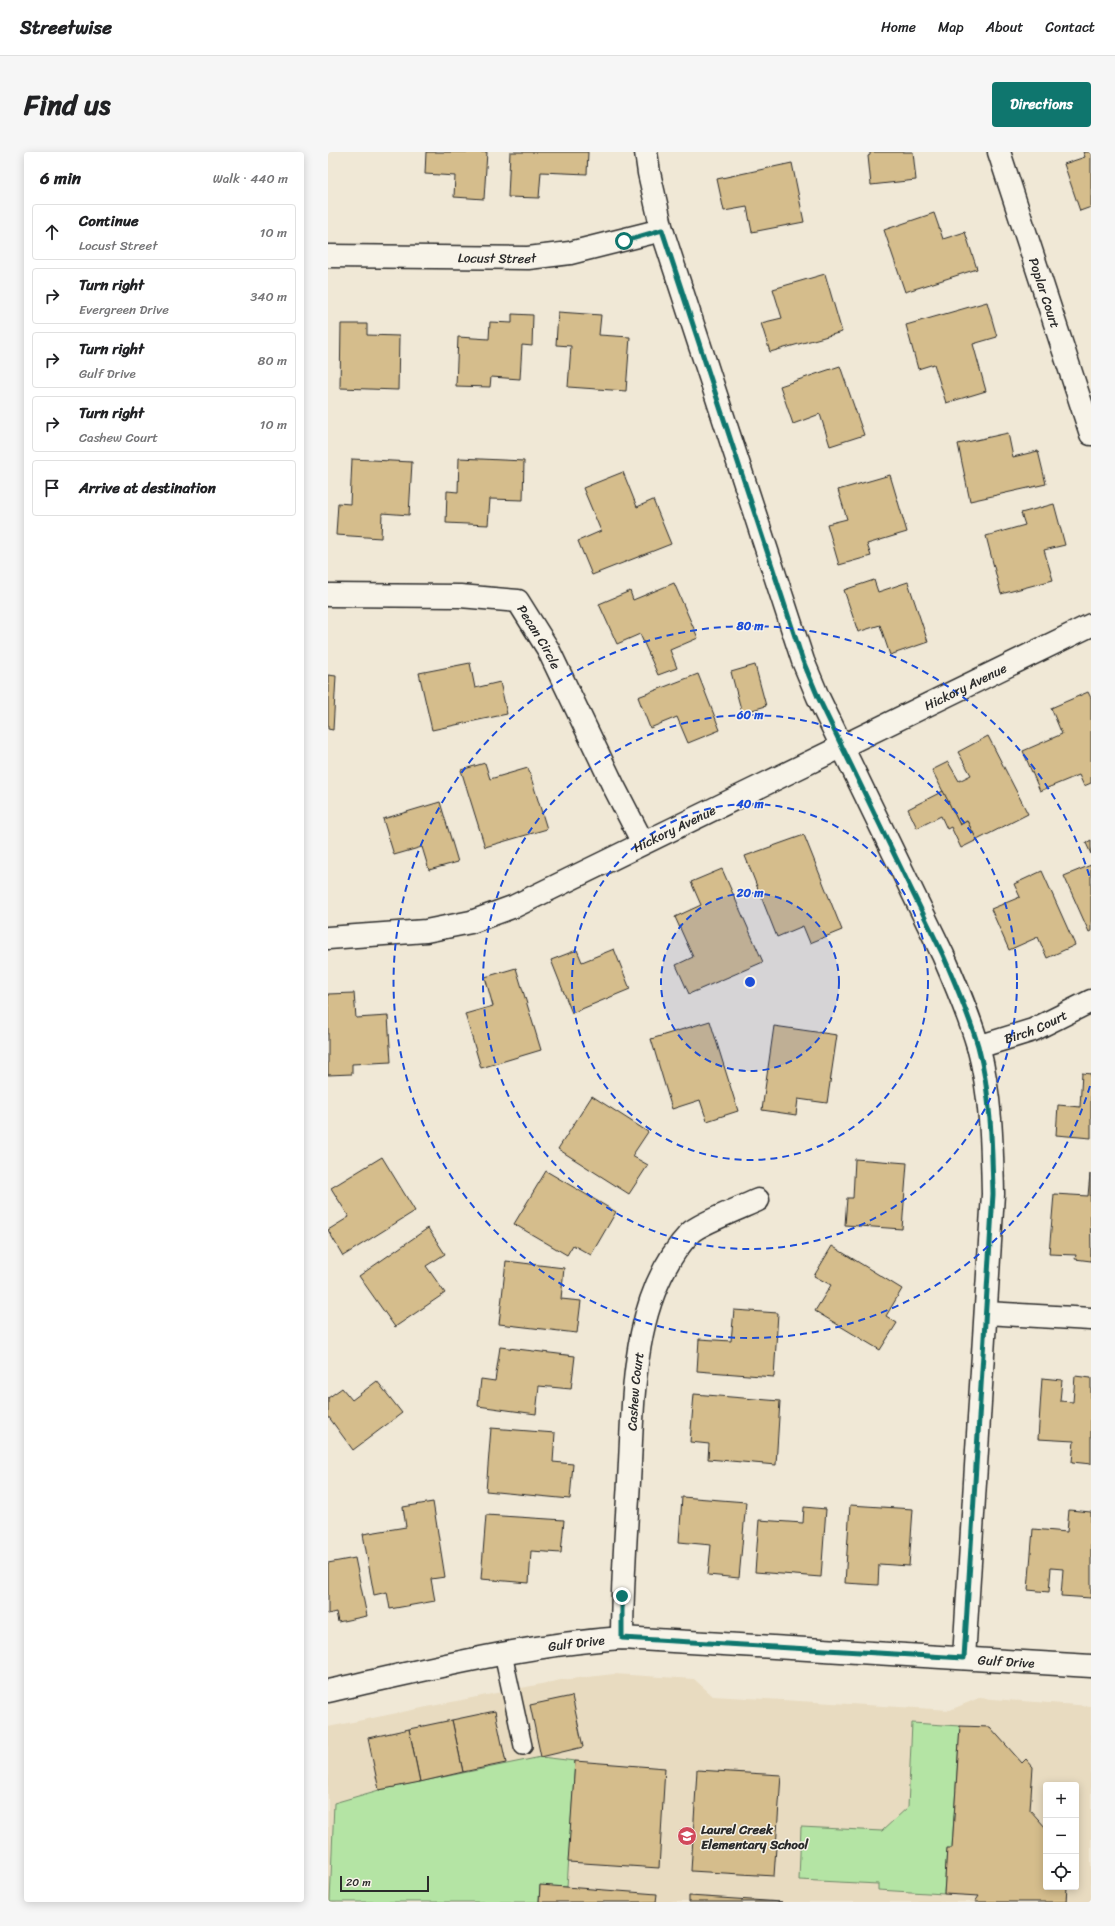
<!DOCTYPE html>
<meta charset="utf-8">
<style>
body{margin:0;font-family:Sriracha,sans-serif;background:#f6f6f6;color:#202124}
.controls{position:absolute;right:12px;bottom:12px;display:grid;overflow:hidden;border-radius:4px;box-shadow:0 2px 10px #0003}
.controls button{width:36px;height:36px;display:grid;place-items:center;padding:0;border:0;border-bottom:1px solid #e0e0e0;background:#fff;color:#202124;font:20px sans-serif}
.scale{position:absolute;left:12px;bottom:10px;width:89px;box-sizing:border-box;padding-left:4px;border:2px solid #2b2b2b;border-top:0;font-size:11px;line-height:14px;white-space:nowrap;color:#2b2b2b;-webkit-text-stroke:3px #f7f3e8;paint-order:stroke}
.stop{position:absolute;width:12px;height:12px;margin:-9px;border:3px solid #0f766e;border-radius:50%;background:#fff}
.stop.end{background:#0f766e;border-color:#fff;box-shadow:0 1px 4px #0008}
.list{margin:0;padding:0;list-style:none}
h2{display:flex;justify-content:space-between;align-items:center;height:52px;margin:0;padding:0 16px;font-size:17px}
h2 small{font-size:13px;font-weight:400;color:#757577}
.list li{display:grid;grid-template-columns:26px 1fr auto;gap:12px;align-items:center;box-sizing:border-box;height:56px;margin:0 8px 8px;padding:0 8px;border:1px solid #e0e0e0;border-radius:4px}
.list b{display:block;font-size:15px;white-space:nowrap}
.list p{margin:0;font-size:13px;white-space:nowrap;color:#757577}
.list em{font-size:13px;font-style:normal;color:#757577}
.icon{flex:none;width:22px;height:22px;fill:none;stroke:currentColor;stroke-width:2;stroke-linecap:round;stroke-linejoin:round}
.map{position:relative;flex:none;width:763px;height:1750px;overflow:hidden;border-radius:4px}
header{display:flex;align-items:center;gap:24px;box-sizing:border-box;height:56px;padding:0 20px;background:#fff;border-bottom:1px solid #e0e0e0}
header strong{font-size:19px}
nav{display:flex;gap:22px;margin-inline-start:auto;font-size:14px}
.intro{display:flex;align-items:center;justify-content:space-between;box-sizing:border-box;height:96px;padding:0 24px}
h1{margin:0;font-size:28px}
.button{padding:10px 18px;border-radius:4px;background:#0f766e;color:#fff;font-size:14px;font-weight:700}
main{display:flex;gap:24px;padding:0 24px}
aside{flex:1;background:#fff;border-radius:4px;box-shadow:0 2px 10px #0003}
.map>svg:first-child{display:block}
</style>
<header>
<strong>Streetwise</strong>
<nav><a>Home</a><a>Map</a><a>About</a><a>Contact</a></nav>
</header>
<div class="intro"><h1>Find us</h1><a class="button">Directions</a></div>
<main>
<aside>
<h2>6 min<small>Walk · 440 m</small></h2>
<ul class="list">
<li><svg class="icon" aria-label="ahead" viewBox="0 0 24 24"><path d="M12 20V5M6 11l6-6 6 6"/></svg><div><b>Continue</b><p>Locust Street</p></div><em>10 m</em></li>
<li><svg class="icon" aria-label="right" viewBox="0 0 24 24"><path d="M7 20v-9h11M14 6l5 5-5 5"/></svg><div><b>Turn right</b><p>Evergreen Drive</p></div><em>340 m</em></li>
<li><svg class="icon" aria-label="right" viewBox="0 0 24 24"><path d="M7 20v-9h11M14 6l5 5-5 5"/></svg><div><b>Turn right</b><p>Gulf Drive</p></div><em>80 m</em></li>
<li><svg class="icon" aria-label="right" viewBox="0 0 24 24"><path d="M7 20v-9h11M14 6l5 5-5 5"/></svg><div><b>Turn right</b><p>Cashew Court</p></div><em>10 m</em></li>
<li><svg class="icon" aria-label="arrive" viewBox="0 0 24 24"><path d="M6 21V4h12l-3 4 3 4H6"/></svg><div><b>Arrive at destination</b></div></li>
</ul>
</aside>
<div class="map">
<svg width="763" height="1750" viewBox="0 0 763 1750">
<rect width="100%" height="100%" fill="#f0e8d6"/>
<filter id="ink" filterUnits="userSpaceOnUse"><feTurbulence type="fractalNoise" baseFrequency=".025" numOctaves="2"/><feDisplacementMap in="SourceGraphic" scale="8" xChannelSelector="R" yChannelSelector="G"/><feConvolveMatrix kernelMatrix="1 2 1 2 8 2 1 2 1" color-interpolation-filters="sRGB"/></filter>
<g filter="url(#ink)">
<path fill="#e8dbc0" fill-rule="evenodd" d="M286 1522 366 1527 385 1544 622 1558 651 1546 763 1554V1750H0V1575L233 1528ZM718 1633H748V1735H718Z"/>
<g fill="#b4e4a4" stroke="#708868">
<polygon points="584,1571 632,1574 624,1696 619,1697 616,1742 550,1738 550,1732 471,1728 473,1675 554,1679 580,1655"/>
<polygon points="213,1605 247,1609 239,1735 212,1734 211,1750 2,1750 6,1651 51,1638"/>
</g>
<g fill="#d5bd8c" stroke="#2b2b2b">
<polygon points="98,0 159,0 156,47 126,45 127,24 97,22"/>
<polygon points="182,0 260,0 259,22 213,20 211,46 180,45"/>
<polygon points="542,0 585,0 588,28 543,33 540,4 542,3"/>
<polygon points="755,0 763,0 763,55 752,59 736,12 757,5"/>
<polygon points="464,11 476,70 424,80 419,55 396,59 389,27"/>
<polygon points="606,61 615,87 637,80 649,117 577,140 556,78"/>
<polygon points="497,122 514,180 442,200 433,171 454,166 445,137"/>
<polygon points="659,150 669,185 645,192 658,239 618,251 606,212 590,217 578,173"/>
<polygon points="230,160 273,163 271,183 302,185 298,239 240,235 243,194 228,193"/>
<polygon points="184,162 205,163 204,194 194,193 192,227 163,225 162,235 128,234 130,185 161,187 162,170 184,171"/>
<polygon points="13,172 39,172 39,183 71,184 70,238 12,236"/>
<polygon points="512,214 536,283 502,294 492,262 465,272 452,234"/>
<polygon points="680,281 685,305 710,299 718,332 642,349 630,292"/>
<polygon points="131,306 196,309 195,348 162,347 160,373 118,371 119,339 130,340"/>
<polygon points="24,307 84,310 81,363 54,361 53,386 8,383 10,351 22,352"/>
<polygon points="295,320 309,355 325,348 343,392 264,423 250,389 273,379 255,336"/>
<polygon points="562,323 579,380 539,392 543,404 511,413 499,372 519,367 510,338"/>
<polygon points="726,352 737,393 716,398 725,428 673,442 658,384 697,373 693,361"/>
<polygon points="546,428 550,440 580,430 600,490 562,503 552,473 530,480 516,438"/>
<polygon points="346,431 370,486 342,498 349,516 330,523 312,482 289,492 271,452 302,439 305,448"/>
<polygon points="142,511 147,536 172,530 179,562 104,578 91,521"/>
<polygon points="427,513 438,554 414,561 403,520"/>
<polygon points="370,522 392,578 360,591 349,565 322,576 310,545"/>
<polygon points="0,523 8,524 5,578 0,577"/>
<polygon points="760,540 763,546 763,631 756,634 751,623 712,639 695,599 734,582 723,556"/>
<polygon points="660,584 700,662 649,688 639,669 632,673 604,618 620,610 631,629 643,623 630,600"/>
<polygon points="157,611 162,627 200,616 219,677 157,695 133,618"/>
<polygon points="615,639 632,673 639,669 649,688 633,696 623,675 619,677 613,664 589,676 580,657"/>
<polygon points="112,650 130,710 101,718 94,695 66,703 55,667"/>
<polygon points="476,683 514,778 482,791 475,774 449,785 417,704"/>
<polygon points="763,688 763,702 758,691"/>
<polygon points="763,713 763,779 761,780 736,724"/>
<polygon points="394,717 435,810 361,842 348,813 365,805 347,765 373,753 363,730"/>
<polygon points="714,719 747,793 719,806 710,785 681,798 663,757 692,745 686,732"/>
<polygon points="286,797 302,837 244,861 223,808 249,798 254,810"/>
<polygon points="188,816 213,898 153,916 137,862 165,854 157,825"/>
<polygon points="26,841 28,866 60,864 63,910 24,912 24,922 0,923 0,842"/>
<polygon points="382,869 410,959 379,969 372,948 344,957 323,887"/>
<polygon points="446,874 509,883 499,951 470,947 468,963 434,958"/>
<polygon points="754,921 763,922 763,986 728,983 730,953 752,955"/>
<polygon points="264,944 320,980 304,1004 320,1013 301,1042 230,997"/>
<polygon points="54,1005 87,1059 15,1104 0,1078 21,1065 3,1036"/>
<polygon points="527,1007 579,1011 574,1077 517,1073 519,1046 525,1046"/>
<polygon points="218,1019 288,1060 263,1103 245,1093 239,1103 186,1072"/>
<polygon points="762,1022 763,1109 747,1107 748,1103 721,1102 726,1042 760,1044"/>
<polygon points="100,1076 117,1102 98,1114 117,1141 67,1175 31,1124"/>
<polygon points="504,1094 574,1137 558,1164 569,1171 552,1198 487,1159 503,1133 486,1124"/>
<polygon points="178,1109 236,1116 233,1147 253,1149 249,1181 171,1172"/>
<polygon points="406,1158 450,1161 446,1225 369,1219 371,1187 403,1189"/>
<polygon points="172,1195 247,1204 243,1237 211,1234 208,1262 150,1254 153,1227 167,1229"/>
<polygon points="747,1224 763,1226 763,1312 744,1310 746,1289 710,1287 714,1226 734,1228 732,1249 745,1250"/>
<polygon points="49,1229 74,1261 25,1298 0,1264 0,1246 14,1236 24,1248"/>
<polygon points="366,1242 452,1249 448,1313 380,1307 381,1292 362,1290"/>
<polygon points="163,1276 227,1281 225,1310 245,1312 242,1347 158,1339"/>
<polygon points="354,1345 418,1350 411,1426 380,1423 383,1393 351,1390"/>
<polygon points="105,1350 117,1425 103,1427 107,1449 62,1457 59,1440 46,1443 35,1382 78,1375 75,1355"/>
<polygon points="522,1353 585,1357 581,1414 551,1412 550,1433 517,1431"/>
<polygon points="476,1355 498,1357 493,1425 427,1420 431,1368 475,1371"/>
<polygon points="741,1358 763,1360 763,1446 733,1444 735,1417 723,1416 721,1440 700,1438 705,1377 739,1380"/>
<polygon points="158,1363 236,1368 233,1401 203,1399 201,1431 153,1427"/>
<polygon points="27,1406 39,1464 10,1470 8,1460 0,1462 0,1411"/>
<polygon points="244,1544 255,1595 213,1605 202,1553"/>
<polygon points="167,1559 178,1611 135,1620 124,1568"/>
<polygon points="124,1568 135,1620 92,1630 81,1577"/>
<polygon points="632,1574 662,1575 694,1611 698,1607 705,1615 702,1658 718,1676 718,1735 739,1735 738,1750 647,1750 651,1744 616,1742 619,1696 624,1696"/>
<polygon points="81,1577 92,1630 51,1638 40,1586"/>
<polygon points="247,1609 337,1616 331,1716 240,1710"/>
<polygon points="369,1618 453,1623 446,1724 363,1719"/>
<polygon points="212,1733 329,1742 328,1750 211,1750"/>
<polygon points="361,1744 454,1750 361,1750"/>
</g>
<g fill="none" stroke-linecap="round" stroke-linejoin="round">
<defs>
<polyline id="service" points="175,1502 195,1594"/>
<g id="minor">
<path d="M318 0 321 21 334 78 475 509 490 545 615 803C628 833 641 863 650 894 663 942 664 992 665 1042L636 1506"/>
<path id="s1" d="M671 0 763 282"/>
<path id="s2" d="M0 104 200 106 242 101 334 78"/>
<path id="s3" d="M0 443 132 444 190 449 220 497 285 633 315 691"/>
<path id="s4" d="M0 786 98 779 143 770 187 754 763 473"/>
<path id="s5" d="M650 895 705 878 763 849"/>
<polyline points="658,1161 763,1167"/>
<path id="s6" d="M294 1486C294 1433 298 1381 301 1329 306 1247 302 1145 362 1081 369 1073 417 1054 430 1048"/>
<path id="s7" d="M0 1539C97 1518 194 1493 294 1486L763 1514"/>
</g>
</defs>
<use href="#service" stroke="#2b2b2b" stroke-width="20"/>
<use href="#minor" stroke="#2b2b2b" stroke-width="25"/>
<use href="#service" stroke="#f7f3e8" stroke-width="17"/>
<use href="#minor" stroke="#f7f3e8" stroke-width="22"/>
</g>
</g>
<g fill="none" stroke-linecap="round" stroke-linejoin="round" filter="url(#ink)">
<path stroke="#0f766e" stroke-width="5" d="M294 1444V1486L636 1506 665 1042C664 992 663 942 650 894 641 863 628 833 615 803L490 545 475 509 334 78 296 89"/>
</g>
<circle cx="422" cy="830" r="89" fill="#1d4ed8" fill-opacity=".12"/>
<g fill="none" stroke="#1d4ed8" stroke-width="2" stroke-dasharray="7 5">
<circle cx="422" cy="830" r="89"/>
<circle cx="422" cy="830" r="178"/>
<circle cx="422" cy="830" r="267"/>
<path d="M762 934A356 356 0 1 1 762 726"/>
</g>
<defs>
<symbol id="school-disc" viewBox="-11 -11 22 22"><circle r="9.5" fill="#d1495b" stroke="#f7f3e8"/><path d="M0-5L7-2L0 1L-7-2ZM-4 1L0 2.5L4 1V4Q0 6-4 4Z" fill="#fff"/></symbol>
</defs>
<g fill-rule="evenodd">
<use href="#school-disc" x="348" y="1673" width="22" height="22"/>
</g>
<g text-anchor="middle" stroke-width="3" stroke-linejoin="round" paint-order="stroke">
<g font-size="13" fill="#2b2b2b" stroke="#f7f3e8">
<text dy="5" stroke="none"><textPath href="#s2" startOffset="169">Locust Street</textPath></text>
<text dy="5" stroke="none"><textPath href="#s1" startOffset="148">Poplar Court</textPath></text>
<text dy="5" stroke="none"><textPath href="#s3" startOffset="232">Pecan Circle</textPath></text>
<text dy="5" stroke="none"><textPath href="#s4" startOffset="692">Hickory Avenue</textPath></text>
<text dy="5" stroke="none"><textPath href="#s4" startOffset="368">Hickory Avenue</textPath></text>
<text dy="5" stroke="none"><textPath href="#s5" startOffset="61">Birch Court</textPath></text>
<text dy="5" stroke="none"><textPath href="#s6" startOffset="247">Cashew Court</textPath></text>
<text dy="5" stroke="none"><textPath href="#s7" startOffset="253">Gulf Drive</textPath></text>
<text dy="5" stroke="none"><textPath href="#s7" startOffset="684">Gulf Drive</textPath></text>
</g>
<g font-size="13" font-weight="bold" fill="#2b2b2b" stroke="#f7f3e8" text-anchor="start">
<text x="373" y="1682">Laurel Creek<tspan x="373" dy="15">Elementary School</tspan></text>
</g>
</g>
<circle cx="422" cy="830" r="6" fill="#1d4ed8" stroke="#f7f3e8" stroke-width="2"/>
<g font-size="12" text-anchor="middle" font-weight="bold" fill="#1d4ed8" stroke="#f7f3e8" stroke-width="3" stroke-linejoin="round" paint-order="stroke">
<text x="422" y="478">80 m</text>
<text x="422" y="567">60 m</text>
<text x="422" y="656">40 m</text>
<text x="422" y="745">20 m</text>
</g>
</svg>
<div class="controls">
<button>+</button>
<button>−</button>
<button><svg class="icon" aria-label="locate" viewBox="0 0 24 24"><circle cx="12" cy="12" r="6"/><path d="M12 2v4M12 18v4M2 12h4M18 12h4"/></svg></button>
</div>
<div class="scale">20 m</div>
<div class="stop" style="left:296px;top:89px"></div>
<div class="stop end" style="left:294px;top:1444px"></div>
</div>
</main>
